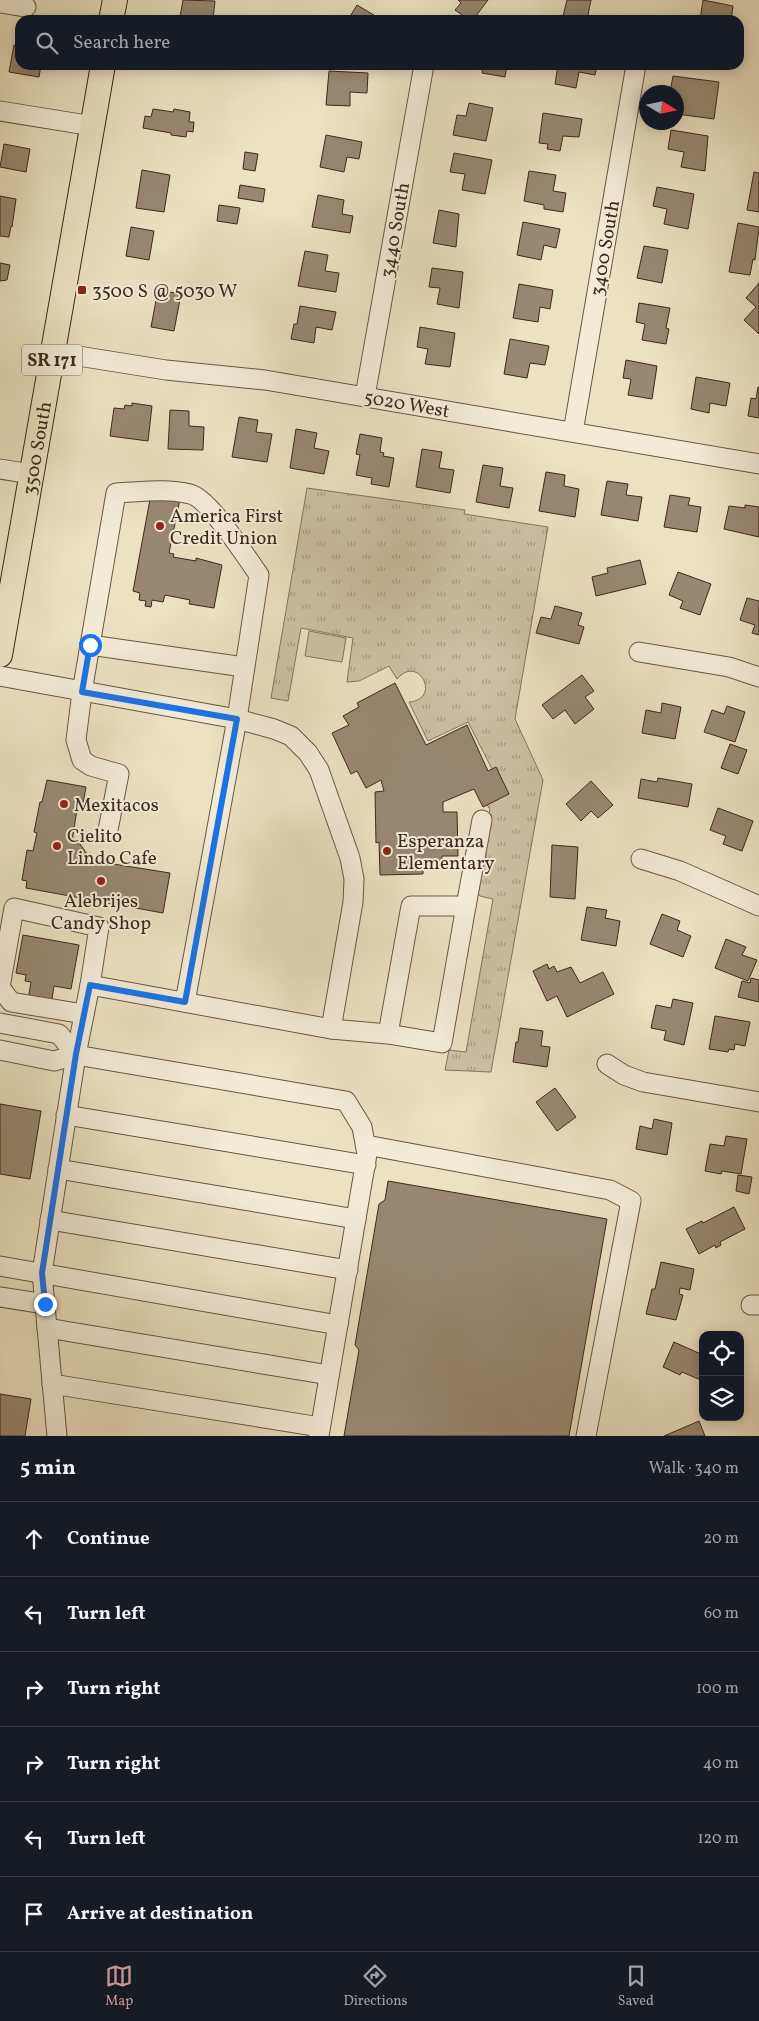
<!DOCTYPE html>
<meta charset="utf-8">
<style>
body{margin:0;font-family:Vollkorn,serif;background:#20242c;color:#f1f3f6}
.controls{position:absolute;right:15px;bottom:15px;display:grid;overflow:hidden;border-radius:10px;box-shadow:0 2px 12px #0003}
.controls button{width:45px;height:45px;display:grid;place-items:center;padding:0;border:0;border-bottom:1px solid #363941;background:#171b24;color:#f1f3f6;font:25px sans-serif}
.compass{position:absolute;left:639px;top:85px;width:45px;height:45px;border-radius:50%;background:#171b24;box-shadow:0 2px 12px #0003;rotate:100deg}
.stop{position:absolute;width:15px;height:15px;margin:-11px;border:4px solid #1a73e8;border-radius:50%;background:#fff}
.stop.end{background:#1a73e8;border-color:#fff;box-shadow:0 1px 5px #0008}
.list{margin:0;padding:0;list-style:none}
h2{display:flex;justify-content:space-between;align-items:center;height:65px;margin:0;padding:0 20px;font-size:21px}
h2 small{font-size:16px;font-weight:400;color:#9ea1a6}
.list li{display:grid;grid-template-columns:32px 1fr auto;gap:15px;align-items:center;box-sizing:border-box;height:75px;padding:0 20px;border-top:1px solid #363941}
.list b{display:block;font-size:19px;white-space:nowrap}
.list em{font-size:16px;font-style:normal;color:#9ea1a6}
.icon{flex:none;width:28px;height:28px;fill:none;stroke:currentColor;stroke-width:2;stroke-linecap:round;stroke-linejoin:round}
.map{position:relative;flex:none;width:759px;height:1436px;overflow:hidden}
.search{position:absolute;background:#171b24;box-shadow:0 2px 12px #0003;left:15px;right:15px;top:15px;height:55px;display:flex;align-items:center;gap:12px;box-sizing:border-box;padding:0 18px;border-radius:15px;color:#9ea1a6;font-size:19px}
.sheet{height:515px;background:#171b24}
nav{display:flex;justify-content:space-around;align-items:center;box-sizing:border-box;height:70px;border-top:1px solid #363941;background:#171b24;font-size:14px;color:#9ea1a6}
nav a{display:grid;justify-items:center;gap:2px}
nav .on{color:#c59692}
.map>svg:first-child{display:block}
</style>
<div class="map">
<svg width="759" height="1436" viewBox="0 0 759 1436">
<defs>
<pattern id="grass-tufts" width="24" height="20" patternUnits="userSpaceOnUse" patternTransform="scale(1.25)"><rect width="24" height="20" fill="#cec2a6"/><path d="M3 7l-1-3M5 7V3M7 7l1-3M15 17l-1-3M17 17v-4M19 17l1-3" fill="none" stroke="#a99e86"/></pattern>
</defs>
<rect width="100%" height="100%" fill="#ebe2c2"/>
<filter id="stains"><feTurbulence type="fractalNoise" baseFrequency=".004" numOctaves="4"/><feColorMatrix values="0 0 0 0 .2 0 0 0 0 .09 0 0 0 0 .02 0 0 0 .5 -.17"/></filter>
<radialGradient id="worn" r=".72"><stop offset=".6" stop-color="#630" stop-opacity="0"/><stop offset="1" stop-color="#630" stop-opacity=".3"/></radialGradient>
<path fill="url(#grass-tufts)" stroke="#867460" d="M307 488 465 510 464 514 548 527 515 719 543 780 491 1072 445 1070 449 1050 466 1052 493 899 480 896 478 893 492 815 489 814 490 809 487 805 492 769 468 722 428 741 409 702C442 700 419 653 397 679L389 666 359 681 347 682 353 638 301 628 288 701 271 698Z"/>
<polygon fill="#cec2a6" stroke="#867460" points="309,631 346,638 342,662 305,656"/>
<g fill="#988872" stroke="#3f271b">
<polygon points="183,0 215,1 213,20 186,20 187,18 180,17"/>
<polygon points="458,0 488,0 473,20 469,20 455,10 461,3"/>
<polygon points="567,0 591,0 587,20 562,20"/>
<polygon points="703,0 733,6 731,20 700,20"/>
<polygon points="357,5 377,17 375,20 348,20"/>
<polygon points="14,45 20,46 20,65 41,65 39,77 9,72"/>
<polygon points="483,65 507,65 505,77 482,73"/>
<polygon points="558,65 597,65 595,75 579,72 576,88 555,84"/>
<polygon points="329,71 368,73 367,93 350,92 350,106 326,105"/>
<polygon points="673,76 719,82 714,119 677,114 679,97 676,96 676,92 670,92"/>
<polygon points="469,103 493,108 486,141 453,135 457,115 466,116"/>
<polygon points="153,109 173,112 174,109 190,112 189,122 194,122 193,132 187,131 186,137 171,135 171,133 143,128 145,116 151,117"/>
<polygon points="543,113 582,119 579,137 563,136 560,151 547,149 548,144 539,143"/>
<polygon points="671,130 708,136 705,171 681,167 684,152 668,149"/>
<polygon points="326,135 362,142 359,159 347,157 344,172 320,167"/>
<polygon points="4,144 30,149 26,172 0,167"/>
<polygon points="245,152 258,154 255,171 243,169"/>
<polygon points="454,153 492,160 485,194 462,190 465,174 450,172"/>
<polygon points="142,170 170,175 164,212 136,208"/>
<polygon points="529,171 556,175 553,191 566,193 563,212 544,209 544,205 524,201"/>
<polygon points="754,172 759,173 759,212 747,210"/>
<polygon points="240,185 265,189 263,202 238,198"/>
<polygon points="657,187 694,194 688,229 664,224 667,209 653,206"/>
<polygon points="318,195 344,200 342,214 353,216 350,233 312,227"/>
<polygon points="0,196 16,199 12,227 11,226 9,237 0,236"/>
<polygon points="219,205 240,208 237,224 217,221"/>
<polygon points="439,210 459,214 456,247 433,243"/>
<polygon points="523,222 560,229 556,248 544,245 541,260 517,255"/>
<polygon points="738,223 759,227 755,260 753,259 750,275 729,272"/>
<polygon points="131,227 154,231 149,260 126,256"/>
<polygon points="644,246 668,250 662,283 637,278"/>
<polygon points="305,251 328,255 325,271 339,273 336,292 298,286"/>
<polygon points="0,263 10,265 7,280 0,281"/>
<polygon points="432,268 463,272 459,308 437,304 440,288 429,287"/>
<polygon points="759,283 759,334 744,320 756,307 746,298"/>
<polygon points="519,284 553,290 550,309 540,307 538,322 513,318"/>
<polygon points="158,290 181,294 174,331 151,327"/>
<polygon points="639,303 670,308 666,328 669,329 666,344 642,340 645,324 636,322"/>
<polygon points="300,306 336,312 332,330 316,327 314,343 291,339 294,324 297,324"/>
<polygon points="420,327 455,333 450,367 425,364 428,349 417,347"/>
<polygon points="510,339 549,346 545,365 530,363 527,378 504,374"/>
<polygon points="626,360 657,366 652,399 628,395 631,379 623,378"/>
<polygon points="696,377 730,383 726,406 710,403 709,413 691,409"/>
<polygon points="758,387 759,387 759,418 748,416 751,398 756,399"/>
<polygon points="132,403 152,406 148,441 110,436 114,408 124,409 125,405 132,406"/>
<polygon points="170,410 189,411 189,426 204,427 203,450 168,449"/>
<polygon points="239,417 258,420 256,432 272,434 267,462 232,457"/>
<polygon points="296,429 317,433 314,448 329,451 324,474 290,468"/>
<polygon points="360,434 382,438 380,452 384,453 383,456 394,458 389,487 371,484 372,478 356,475 360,455 356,454"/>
<polygon points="422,449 442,452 439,468 454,470 450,493 416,487"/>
<polygon points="483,465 503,468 500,486 513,488 509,508 476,502"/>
<polygon points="546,472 565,475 564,486 579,489 575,517 539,511"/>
<polygon points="607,481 628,484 626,495 642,497 638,521 601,515"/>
<polygon points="151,494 180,499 169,553 174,554 173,557 196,561 196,558 222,565 214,608 189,604 190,600 165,595 163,602 152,600 151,607 145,606 146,601 139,600 140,593 133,591"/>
<polygon points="670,495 690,498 688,505 701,507 697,532 664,527"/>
<polygon points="745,505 759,507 759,537 724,529 729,506 745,508"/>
<polygon points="640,560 646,584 596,596 592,577 608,573 607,568"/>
<polygon points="678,572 711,584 700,615 680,608 683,601 669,595"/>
<polygon points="747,598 759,601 759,635 752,633 755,625 740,620"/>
<polygon points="555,606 582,613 578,625 584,627 579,644 536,633 541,617 551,619"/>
<polygon points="582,675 594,691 585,697 594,709 575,724 565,710 553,719 542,705"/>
<polygon points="395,683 426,745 467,725 488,771 496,767 509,794 483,807 474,789 443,802 443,812 457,812 458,856 442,856 442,867 423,867 423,874 380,875 379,842 376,843 375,792 384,791 381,780 366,788 357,771 351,774 332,733 349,725 343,716 359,707 357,703"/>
<polygon points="662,703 681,707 675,739 642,733 646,710 661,713"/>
<polygon points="727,706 745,712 735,742 704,732 712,710 724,714"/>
<polygon points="730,744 747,750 738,774 721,768"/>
<polygon points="658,778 692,784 688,807 638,798 641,779 657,782"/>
<polygon points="47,780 86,787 82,809 77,809 72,842 80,844 87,854 88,860 170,873 163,913 26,888 27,881 22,880 27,850 33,851 37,833 34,832 40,802 42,802"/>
<polygon points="591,781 613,805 598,818 591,811 581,821 566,804"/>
<polygon points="718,808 753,821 742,851 723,844 726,836 710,830"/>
<polygon points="552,845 578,847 575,899 550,897"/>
<polygon points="587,907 607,910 605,918 620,921 616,946 581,940"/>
<polygon points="662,914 680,921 677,930 691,936 683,957 650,944"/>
<polygon points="23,935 79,945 71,989 54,986 51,1005 28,1000 31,982 25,981 26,975 16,973"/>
<polygon points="726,939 746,947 742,955 757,960 748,981 715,968"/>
<polygon points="547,964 549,969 554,966 557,972 571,967 580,983 603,972 614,994 567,1017 557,996 547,1001 533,971"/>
<polygon points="751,978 759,980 759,1002 738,997 742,981 750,983"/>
<polygon points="673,999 693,1003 684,1045 664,1040 666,1031 651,1028 656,1005 671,1008"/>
<polygon points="715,1016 750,1022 745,1046 735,1044 734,1050 729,1049 728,1052 709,1049"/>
<polygon points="520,1028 543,1031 541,1046 550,1047 547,1067 513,1062 516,1042 518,1042"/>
<polygon points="555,1088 576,1117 557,1131 536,1102"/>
<polygon points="0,1104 41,1111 30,1179 0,1174"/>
<polygon points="654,1119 672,1123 667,1155 636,1149 640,1126 652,1129"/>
<polygon points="726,1136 747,1139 741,1174 722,1171 721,1174 705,1171 710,1144 724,1146"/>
<polygon points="738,1175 752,1177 749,1194 736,1191"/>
<polygon points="388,1181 607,1219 569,1436 344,1436 359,1350 355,1345 379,1204 385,1200"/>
<polygon points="734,1207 745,1229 720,1242 721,1245 716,1248 715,1245 699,1254 686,1229 702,1221 703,1223"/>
<polygon points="661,1262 694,1269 690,1290 680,1288 679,1294 683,1295 676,1320 646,1314 652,1289 655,1289"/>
<polygon points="674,1342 703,1355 703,1381 682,1372 680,1375 663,1367"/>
<polygon points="0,1394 31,1399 25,1436 0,1436"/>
<polygon points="699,1421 705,1436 664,1436"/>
</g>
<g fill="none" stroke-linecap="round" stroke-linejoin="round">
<defs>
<g id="minor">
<polyline points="0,3 26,7"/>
<polyline points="0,111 93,126"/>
<polyline points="53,352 166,370 265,380 759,464"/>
<polyline points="365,396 424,65"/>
<polyline points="573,432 636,65"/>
<polyline points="0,469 31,474"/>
<polyline points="90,645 244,667"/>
<polyline points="639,652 729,667 759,677"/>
<polyline points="0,676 237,719 274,729 291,736 308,753 319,770 350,858 354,879 353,902 331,1029 90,985 76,1055 42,1273 57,1436"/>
<path d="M108 830 119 774 91 766 82 760 76 740 82 692 116 493C140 492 166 488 190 494 209 498 246 557 259 575L237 719 185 1002"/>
<polyline points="641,859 680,871 759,906"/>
<polyline points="466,906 482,820"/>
<polyline points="84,1014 11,1002 0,987 14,908 99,927 90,985"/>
<polyline points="0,1023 59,1034 76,1055"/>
<polyline points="331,1029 388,1034 442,1043 466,906 411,906 388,1034"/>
<polyline points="0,1050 54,1061 76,1055 346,1101 362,1127 367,1154 319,1436"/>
<polyline points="607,1064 624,1075 643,1082 759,1102"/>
<polyline points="66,1115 366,1165"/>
<polyline points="366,1145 610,1190 631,1201 586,1436"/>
<polyline points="58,1169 356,1219"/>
<polyline points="50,1220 348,1270"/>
<polyline points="0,1266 338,1325"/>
<polyline points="0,1297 45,1304"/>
<polyline points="751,1305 759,1305"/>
<polyline points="47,1328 329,1375"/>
<polyline points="52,1384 320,1427"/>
</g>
<g id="major">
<polyline points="111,20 115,0"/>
<path id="s1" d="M0 655 103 65"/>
</g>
</defs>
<use href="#minor" stroke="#6a5645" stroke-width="21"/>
<use href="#major" stroke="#3f271b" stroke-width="26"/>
<use href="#minor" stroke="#f2ecd7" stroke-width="19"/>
<use href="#major" stroke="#ebe2c2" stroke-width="24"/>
</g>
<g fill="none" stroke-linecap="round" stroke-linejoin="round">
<polyline stroke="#1a73e8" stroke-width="6" points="45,1304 42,1273 76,1054 90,985 185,1002 237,719 82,692 90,645"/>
</g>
<g fill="#8f2418" stroke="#f2ecd7" stroke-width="2">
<rect x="77" y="285" width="10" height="10" rx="2.5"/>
<circle cx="160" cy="526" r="5"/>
<circle cx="64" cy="804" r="5"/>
<circle cx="57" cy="846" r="5"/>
<circle cx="387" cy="851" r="5"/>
<circle cx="101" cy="881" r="5"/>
</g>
<g text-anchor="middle" stroke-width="4" stroke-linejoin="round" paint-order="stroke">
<rect fill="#f2ecd7" stroke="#756253" stroke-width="1" x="22" y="344.5" width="60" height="31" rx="4"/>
<g font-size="18" font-weight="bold" fill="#3f271b">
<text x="52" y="366">SR 171</text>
</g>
<g font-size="19" fill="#3f271b" stroke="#f2ecd7">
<text transform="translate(394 230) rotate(-80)" y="7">3440 South</text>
<text transform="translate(604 248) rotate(-80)" y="7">3400 South</text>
<text transform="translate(407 403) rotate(10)" y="7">5020 West</text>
<text dy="7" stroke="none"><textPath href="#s1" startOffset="210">3500 South</textPath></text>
</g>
<g font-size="19" fill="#3f271b" stroke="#f2ecd7" text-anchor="start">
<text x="92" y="297">3500 S @ 5030 W</text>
<text x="170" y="522">America First<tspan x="170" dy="22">Credit Union</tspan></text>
<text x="74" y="811">Mexitacos</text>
<text x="67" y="842">Cielito<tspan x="67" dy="22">Lindo Cafe</tspan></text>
<text x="397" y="847">Esperanza<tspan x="397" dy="22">Elementary</tspan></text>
<text x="101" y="907" text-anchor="middle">Alebrijes<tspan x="101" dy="22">Candy Shop</tspan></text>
</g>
</g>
<rect width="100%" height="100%" filter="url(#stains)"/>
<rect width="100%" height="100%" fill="url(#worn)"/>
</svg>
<div class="controls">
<button><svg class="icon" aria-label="locate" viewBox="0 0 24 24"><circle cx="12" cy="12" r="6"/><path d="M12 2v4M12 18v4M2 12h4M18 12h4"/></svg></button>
<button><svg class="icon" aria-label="layers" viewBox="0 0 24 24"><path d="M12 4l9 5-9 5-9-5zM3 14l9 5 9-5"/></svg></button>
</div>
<svg class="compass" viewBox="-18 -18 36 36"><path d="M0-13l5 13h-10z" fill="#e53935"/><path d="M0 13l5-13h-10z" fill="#9ea1a6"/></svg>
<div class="stop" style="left:90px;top:645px"></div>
<div class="stop end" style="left:45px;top:1304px"></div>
<div class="search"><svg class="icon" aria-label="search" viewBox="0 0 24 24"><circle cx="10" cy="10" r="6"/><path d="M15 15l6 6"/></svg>Search here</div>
</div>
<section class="sheet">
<h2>5 min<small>Walk · 340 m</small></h2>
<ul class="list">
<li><svg class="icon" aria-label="ahead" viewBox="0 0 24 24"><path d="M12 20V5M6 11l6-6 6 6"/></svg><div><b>Continue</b></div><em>20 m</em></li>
<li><svg class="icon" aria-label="left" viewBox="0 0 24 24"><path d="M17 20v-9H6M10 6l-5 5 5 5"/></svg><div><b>Turn left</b></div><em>60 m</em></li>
<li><svg class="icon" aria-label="right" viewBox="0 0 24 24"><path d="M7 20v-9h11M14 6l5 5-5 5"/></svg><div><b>Turn right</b></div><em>100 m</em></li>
<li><svg class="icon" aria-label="right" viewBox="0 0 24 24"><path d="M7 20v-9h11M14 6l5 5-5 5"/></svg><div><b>Turn right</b></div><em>40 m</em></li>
<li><svg class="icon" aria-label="left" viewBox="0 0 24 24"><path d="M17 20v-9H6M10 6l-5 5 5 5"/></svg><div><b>Turn left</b></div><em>120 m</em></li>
<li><svg class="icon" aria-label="arrive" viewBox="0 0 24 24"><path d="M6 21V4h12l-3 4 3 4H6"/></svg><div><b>Arrive at destination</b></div></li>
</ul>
</section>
<nav>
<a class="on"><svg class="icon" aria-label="map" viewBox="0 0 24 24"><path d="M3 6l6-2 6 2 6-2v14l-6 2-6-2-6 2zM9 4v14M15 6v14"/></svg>Map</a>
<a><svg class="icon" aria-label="directions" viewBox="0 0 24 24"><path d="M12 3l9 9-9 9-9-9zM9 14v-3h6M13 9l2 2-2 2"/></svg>Directions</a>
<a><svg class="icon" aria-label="saved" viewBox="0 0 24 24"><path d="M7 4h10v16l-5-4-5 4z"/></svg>Saved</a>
</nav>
